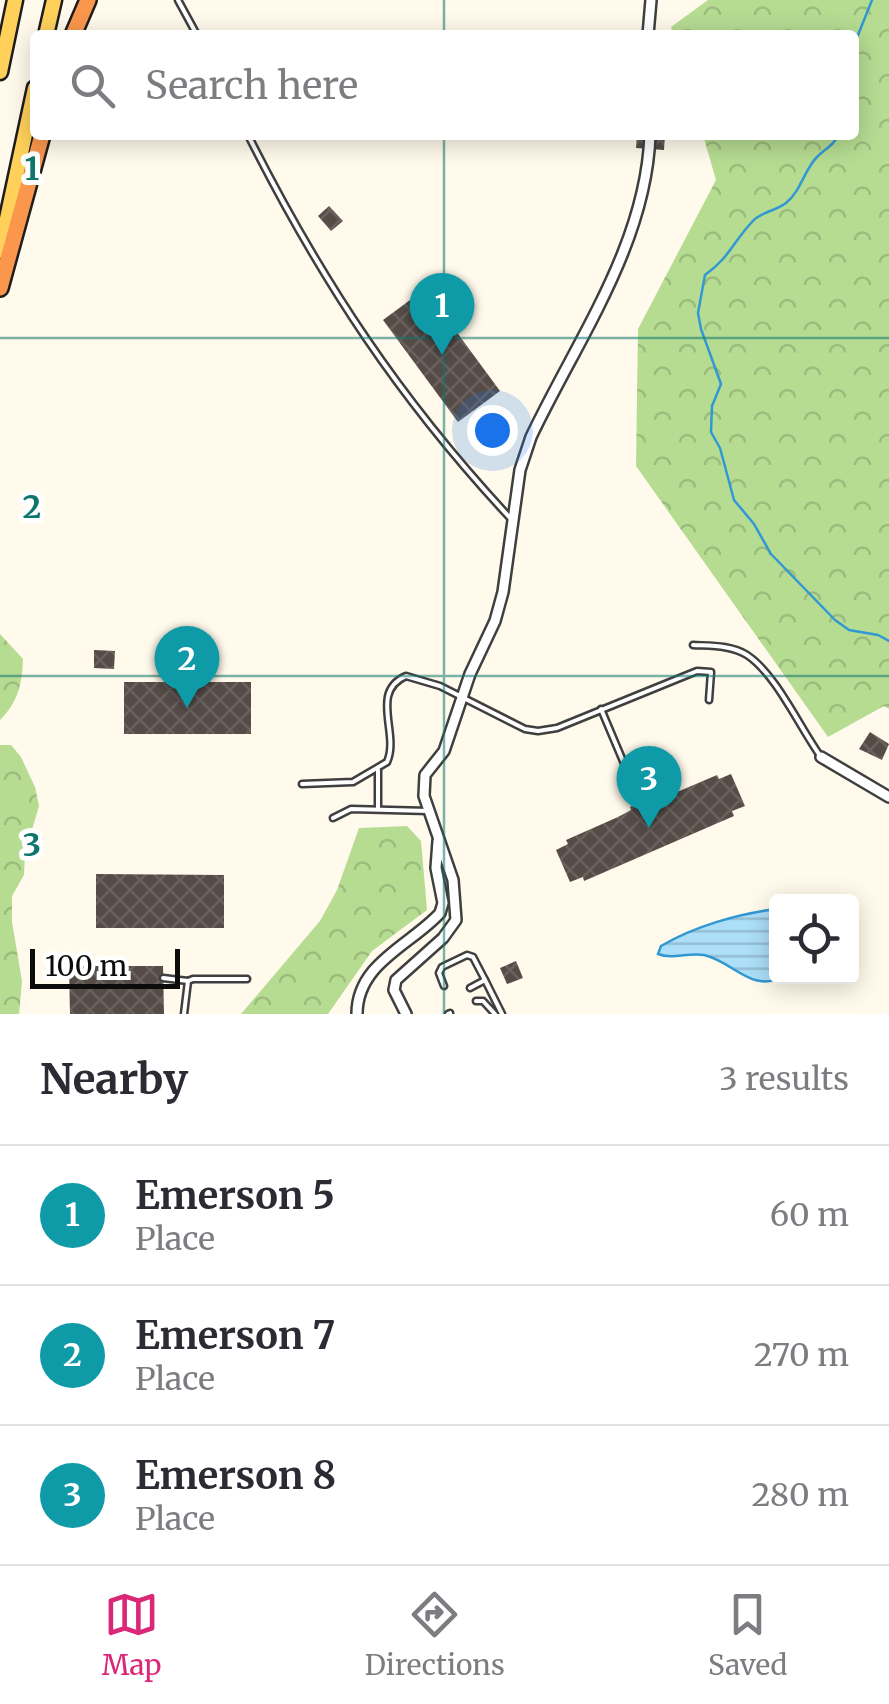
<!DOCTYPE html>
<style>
body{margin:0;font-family:Merriweather,serif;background:#f2f2f3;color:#2b2b33}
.controls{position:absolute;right:30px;bottom:30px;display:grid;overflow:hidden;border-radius:10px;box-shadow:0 5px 25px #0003}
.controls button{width:90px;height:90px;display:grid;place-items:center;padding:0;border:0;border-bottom:2px solid #e1e1e2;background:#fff;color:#2b2b33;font:50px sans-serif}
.scale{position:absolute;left:30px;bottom:25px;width:150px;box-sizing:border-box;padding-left:10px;border:5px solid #0c0c0c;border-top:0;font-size:28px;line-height:35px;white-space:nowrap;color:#0c0c0c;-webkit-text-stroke:8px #fff;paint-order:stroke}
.you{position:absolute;left:492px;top:430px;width:35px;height:35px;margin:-25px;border:8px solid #fff;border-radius:50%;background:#1a73e8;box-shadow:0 0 0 15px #1a73e833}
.badge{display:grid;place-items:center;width:65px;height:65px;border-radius:50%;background:#db2777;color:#fff;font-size:32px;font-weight:700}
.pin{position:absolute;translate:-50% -82px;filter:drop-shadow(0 2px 5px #0008)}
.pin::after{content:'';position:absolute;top:52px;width:35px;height:30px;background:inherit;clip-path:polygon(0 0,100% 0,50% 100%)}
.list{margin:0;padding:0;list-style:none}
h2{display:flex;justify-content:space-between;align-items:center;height:130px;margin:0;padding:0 40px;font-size:42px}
h2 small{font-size:32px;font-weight:400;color:#7c7c81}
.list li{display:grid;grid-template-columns:65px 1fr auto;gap:30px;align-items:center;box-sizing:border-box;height:140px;padding:0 40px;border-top:2px solid #e1e1e2}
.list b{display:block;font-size:38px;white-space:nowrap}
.list p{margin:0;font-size:32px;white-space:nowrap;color:#7c7c81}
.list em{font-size:32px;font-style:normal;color:#7c7c81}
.icon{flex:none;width:55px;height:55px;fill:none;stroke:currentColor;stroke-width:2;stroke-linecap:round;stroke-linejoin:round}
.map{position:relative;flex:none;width:889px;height:1014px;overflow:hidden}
.search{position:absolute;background:#fff;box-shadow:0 5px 25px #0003;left:30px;right:30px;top:30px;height:110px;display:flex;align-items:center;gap:25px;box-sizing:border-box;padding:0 35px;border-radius:10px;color:#7c7c81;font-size:38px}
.sheet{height:550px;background:#fff}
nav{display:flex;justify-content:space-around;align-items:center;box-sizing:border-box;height:140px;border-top:2px solid #e1e1e2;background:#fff;font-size:28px;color:#7c7c81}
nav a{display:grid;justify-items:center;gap:5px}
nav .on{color:#db2777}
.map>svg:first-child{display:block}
</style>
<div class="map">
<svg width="889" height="1014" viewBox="0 0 889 1014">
<defs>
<pattern id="forest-crowns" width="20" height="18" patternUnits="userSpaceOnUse" patternTransform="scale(2.5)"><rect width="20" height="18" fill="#b6dc92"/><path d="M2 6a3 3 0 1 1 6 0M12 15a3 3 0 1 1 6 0" fill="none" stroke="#9bbc7d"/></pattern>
<pattern id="water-rules" width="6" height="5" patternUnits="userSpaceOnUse" patternTransform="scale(2.5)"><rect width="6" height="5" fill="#addff9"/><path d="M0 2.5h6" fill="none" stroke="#94bed4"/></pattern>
<pattern id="building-cross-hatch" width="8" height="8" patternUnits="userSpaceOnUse" patternTransform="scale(2.5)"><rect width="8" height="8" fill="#554c48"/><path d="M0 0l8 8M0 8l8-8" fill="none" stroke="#68615e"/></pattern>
</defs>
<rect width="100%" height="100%" fill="#fffaeb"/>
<g fill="url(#forest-crowns)">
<polygon points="708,0 889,0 889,709 884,706 828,737 636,466 638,329 716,180 703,135 854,135 854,35 674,35 671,27"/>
<path d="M0 634 23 659C22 684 18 702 0 720Z"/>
<polygon points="0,745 11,745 21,757 35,787 39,806 25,853 24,875 12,896 12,922 22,981 19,1014 0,1014"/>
<polygon points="407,826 421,841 427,910 372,951 328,1014 241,1014 320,921 337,890 359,828"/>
</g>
<path fill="url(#water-rules)" stroke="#3198d3" stroke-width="2.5" d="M776 909V976L783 977C751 993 734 962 704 955 689 952 672 960 658 954L661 946C695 926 738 914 776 909Z"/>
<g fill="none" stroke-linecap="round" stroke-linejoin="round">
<g stroke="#3198d3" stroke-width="2.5">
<polyline points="854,45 872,0"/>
<polyline points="854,86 857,96 854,99"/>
<path d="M838 135C833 147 825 148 817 157 804 170 801 191 786 203 776 211 760 212 752 222 733 242 730 257 705 275L698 313 701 329 721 384 712 406 711 432 720 448 734 500 754 524 771 554 835 620 849 630 878 635 889 641"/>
</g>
</g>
<g fill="url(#building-cross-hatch)">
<polygon points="637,135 665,135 664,150 636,148"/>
<polygon points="329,206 343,221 331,231 318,216"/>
<polygon points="425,289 500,391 458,422 383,320"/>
<polygon points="94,650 115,651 114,669 94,668"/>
<rect x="124" y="682" width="127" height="52"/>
<polygon points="870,732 889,744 882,760 859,749"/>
<polygon points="731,774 745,806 732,811 734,816 584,881 583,877 570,882 556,850 568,844 566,840 618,817 631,810 630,807 648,799 662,795 663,798 717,775 719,779"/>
<polygon points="96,874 224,875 224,928 96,928"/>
<polygon points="516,961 523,978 507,984 500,968"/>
<polygon points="69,966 163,966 164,1014 70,1014"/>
</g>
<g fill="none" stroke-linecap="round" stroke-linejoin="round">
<defs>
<g id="lane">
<polyline points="178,0 197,35"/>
<path d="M248 135C322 282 400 400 512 520"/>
<path d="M693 645C711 646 731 645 747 655 776 674 800 728 821 757"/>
<polyline points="601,709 631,780"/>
<polyline points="378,770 378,808"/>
<path d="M302 784 353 782 387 762C400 734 369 692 406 676L440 686 525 729 538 731 557 728 697 671 711 672 709 700"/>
<polyline points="333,818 351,809 429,811"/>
<polyline points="163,978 188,981"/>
<polyline points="485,980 502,1014"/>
<polyline points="444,986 439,973 442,967 467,955 473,957 485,980 470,988"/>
<polyline points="476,1001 483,1001 495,1014"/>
<polyline points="184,1014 188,981 193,979 247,979"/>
<polyline points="448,1014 450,1013"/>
</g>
<g id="street">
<polyline points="648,35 651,0"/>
<polyline points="821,757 889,797"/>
<path d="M357 1014C357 963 411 945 440 913L443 903 436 868 438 841"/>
<path d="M406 1014 394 990 396 980 443 938 456 920 453 880 424 796 425 775 444 751 470 674 495 621 503 592 520 470 531 437C577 340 646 245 650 135"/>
</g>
<g id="primary">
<polyline points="46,35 54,0"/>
<polyline points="0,72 15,0"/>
<polyline points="0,251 35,88"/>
</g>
<g id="highway">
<polyline points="73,35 88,0"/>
<polyline points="0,288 42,135"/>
</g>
</defs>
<use href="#lane" stroke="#3f3f3f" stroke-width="9"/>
<use href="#street" stroke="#3f3f3f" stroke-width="14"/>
<use href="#primary" stroke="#1d1d1d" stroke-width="19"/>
<use href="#highway" stroke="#1d1d1d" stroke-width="20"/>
<use href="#lane" stroke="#fff" stroke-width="4"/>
<use href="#street" stroke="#fff" stroke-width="9"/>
<use href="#primary" stroke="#ffd15b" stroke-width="14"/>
<use href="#highway" stroke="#fb964d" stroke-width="15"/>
</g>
<path fill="none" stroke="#0f766e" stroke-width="2.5" stroke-opacity="0.55" d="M444 0V35M444 135V1014M0 338H889M0 676H889"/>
<g font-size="32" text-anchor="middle" font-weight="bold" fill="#0f766e" stroke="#fff" stroke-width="10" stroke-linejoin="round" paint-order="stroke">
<text x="32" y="180">1</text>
<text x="32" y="518">2</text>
<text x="32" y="856">3</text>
</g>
</svg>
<div class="controls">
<button><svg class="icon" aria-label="locate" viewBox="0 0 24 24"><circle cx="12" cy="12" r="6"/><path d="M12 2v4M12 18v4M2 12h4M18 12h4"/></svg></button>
</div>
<div class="scale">100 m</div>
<div class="you"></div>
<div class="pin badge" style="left:442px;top:355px;background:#0f9aa8">1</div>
<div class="pin badge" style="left:187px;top:708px;background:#0f9aa8">2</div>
<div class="pin badge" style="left:649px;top:828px;background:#0f9aa8">3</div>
<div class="search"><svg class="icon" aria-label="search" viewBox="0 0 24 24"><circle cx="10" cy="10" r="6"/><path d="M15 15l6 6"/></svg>Search here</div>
</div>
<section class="sheet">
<h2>Nearby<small>3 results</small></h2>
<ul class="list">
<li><span class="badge" style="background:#0f9aa8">1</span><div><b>Emerson 5</b><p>Place</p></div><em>60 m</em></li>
<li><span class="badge" style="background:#0f9aa8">2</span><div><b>Emerson 7</b><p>Place</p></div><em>270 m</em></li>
<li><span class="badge" style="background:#0f9aa8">3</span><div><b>Emerson 8</b><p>Place</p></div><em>280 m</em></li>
</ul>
</section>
<nav>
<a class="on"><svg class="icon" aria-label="map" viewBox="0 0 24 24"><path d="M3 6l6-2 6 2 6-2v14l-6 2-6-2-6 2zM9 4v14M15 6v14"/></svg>Map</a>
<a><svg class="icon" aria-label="directions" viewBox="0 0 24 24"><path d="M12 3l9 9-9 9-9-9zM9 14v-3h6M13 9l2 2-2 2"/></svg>Directions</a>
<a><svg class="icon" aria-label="saved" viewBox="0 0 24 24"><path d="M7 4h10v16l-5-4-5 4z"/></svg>Saved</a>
</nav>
